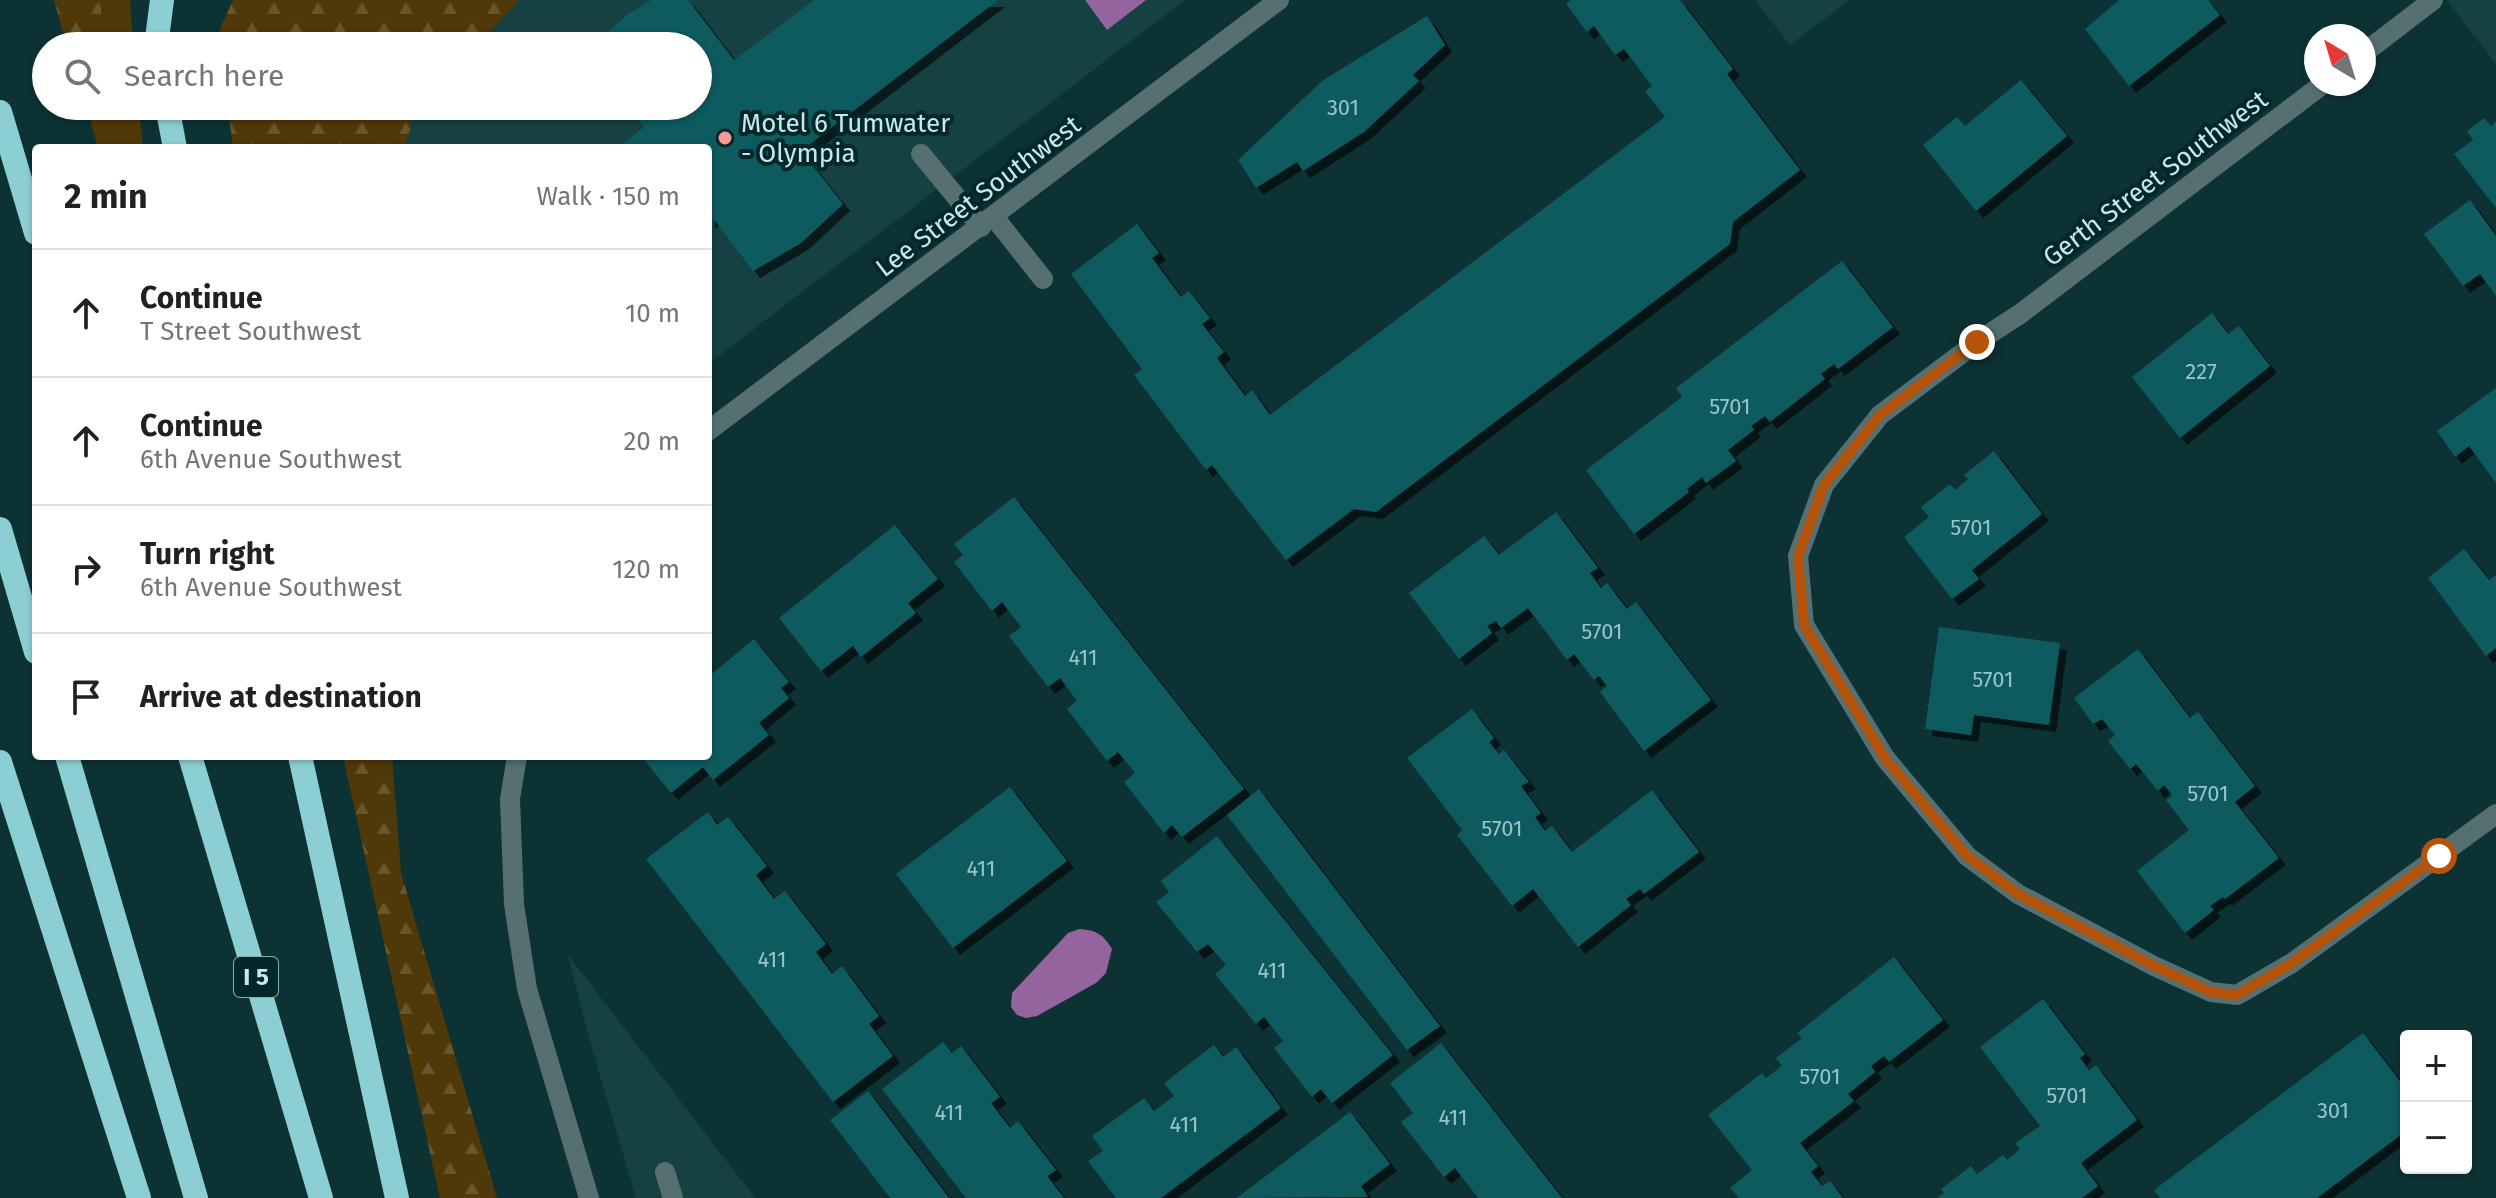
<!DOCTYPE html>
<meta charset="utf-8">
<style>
body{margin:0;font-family:"Fira Sans",sans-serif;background:#f2f2f2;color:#202124}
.controls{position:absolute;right:24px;bottom:24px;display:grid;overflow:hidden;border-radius:8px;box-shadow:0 2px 6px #0004}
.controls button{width:72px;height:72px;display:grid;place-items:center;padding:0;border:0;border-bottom:2px solid #e0e0e0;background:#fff;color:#202124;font:40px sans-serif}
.compass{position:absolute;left:2304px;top:24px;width:72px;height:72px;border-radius:50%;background:#fff;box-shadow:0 2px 6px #0004;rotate:322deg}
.stop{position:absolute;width:24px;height:24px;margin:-18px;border:6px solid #b45309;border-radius:50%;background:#fff}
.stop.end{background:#b45309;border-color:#fff;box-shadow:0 2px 8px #0008}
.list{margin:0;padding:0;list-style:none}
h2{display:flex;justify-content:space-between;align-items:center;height:104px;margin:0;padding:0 32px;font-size:34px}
h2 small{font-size:26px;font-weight:400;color:#757577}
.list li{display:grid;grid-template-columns:52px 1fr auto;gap:24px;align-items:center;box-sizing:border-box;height:128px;padding:0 32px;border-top:2px solid #e0e0e0}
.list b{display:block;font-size:30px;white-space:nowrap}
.list p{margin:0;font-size:26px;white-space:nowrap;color:#757577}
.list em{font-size:26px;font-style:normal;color:#757577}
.icon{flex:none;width:44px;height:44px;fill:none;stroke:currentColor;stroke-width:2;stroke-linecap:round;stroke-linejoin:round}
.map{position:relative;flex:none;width:2496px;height:1198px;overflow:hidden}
.search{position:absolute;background:#fff;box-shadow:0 2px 6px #0004;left:32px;top:32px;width:680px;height:88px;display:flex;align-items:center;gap:20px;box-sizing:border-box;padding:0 28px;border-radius:44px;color:#757577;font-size:30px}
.panel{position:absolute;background:#fff;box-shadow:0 2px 6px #0004;left:32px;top:144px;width:680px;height:616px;border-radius:8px}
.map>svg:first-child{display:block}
</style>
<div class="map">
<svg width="2496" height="1198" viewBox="0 0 2496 1198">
<defs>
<pattern id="forest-firs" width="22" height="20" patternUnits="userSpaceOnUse" patternTransform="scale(2)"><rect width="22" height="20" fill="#503908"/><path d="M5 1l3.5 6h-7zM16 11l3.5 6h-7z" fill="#68562c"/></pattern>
<filter id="shadow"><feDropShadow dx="7" dy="7" stdDeviation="0" flood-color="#0009"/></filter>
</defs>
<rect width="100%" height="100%" fill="#0d3234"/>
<g fill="#154143">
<polygon points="519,0 1185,0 708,364 708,148 405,148 415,110 419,106 698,106 698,46 477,46"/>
<polygon points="1755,0 1850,0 1790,45"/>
<polygon points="2447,0 2496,0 2496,64"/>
<polygon points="568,955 755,1198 636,1198 589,1038"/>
</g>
<g fill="#503908">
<polygon points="101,0 130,0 133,46 92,46 101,18"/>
<polygon points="86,106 139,106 143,148 98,148"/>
</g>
<g fill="url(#forest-firs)">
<polygon points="54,0 101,0 101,18 92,46 67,46"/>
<polygon points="233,0 519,0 477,46 222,46 220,29"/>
<polygon points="228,106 419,106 415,110 405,148 233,148"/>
<polygon points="343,756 392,756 401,873 497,1198 440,1198"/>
</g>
<g fill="#93649e">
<polygon points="1085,0 1146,0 1107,30"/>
<path d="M1079 929C1096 930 1103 934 1112 949L1106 973 1096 983 1037 1016 1026 1018 1017 1015 1011 1007 1012 993 1068 933Z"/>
</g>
<g fill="#0f5a5e" filter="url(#shadow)">
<polygon points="651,0 688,0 734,60 814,0 998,0 801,151 843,204 801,243 753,271 713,218 708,222 708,148 617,148 644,127 628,106 698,106 698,46 593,46 628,14"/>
<polygon points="1571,0 1680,0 1733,69 1727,74 1800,170 1733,222 1730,244 1376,512 1354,509 1286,560 1212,465 1206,470 1134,375 1142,369 1071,274 1137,224 1159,253 1152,258 1181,297 1189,291 1210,318 1202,324 1224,352 1217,358 1245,396 1252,390 1270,415 1665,117 1645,91 1652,86 1624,49 1615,55 1594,26 1587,32 1566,4"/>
<polygon points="2119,0 2208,0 2220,15 2129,86 2085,29"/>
<polygon points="1427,16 1445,45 1413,75 1419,81 1364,132 1303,171 1297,162 1256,188 1238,160 1322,81"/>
<polygon points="2021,80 2067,136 1976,211 1923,145 1957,117 1965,126"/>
<polygon points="2484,118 2491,126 2496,121 2496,208 2454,154 2473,140 2467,131"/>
<polygon points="2470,200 2496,236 2496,296 2480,274 2463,286 2424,234"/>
<polygon points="1842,261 1893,327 1838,369 1834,364 1821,374 1825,379 1770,422 1765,416 1751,426 1754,430 1728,450 1736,461 1706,483 1702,477 1687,489 1689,492 1634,534 1586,470 1682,397 1676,388"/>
<polygon points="2212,313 2228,334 2239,326 2270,366 2180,438 2132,377"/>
<polygon points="2496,388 2496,483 2469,446 2455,457 2437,431"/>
<polygon points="1994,451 2042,514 1972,570 1979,579 1952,599 1904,537 1929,517 1921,507 1950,484 1955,490 1968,479 1964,475"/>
<polygon points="1014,497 1244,789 1182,837 1172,825 1164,833 1124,782 1135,773 1118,752 1107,761 1067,709 1077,701 1060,678 1048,687 1009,636 1021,627 1002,602 992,611 954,562 963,555 954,544"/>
<polygon points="1556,512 1598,568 1590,573 1601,588 1607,583 1627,609 1636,602 1711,700 1644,751 1600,692 1607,686 1599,676 1594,680 1574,654 1567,660 1528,608 1501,628 1496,621 1487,626 1492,633 1459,659 1409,593 1484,536 1499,555"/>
<polygon points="895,525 938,579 908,603 916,613 861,657 853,646 821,671 779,618"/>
<polygon points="2464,549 2489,580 2496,575 2496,648 2486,656 2428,578"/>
<polygon points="1939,627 2060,643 2049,725 1974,715 1971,735 1925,729"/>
<polygon points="754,639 789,682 781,688 789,698 759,723 769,735 713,780 703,767 671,793 641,756 708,756 708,677"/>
<polygon points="2138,649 2190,718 2198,712 2255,786 2235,802 2279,858 2225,899 2223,897 2210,906 2214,910 2185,933 2137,871 2189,830 2166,800 2172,795 2164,785 2158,791 2136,764 2130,769 2108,741 2115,735 2102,719 2093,724 2074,698"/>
<polygon points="1472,709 1494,738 1489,742 1499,754 1504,750 1529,782 1521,786 1541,813 1535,817 1545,831 1552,826 1572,852 1652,790 1699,852 1644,894 1640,889 1626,899 1631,905 1578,947 1533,889 1512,906 1457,835 1462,830 1407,758"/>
<polygon points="1010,787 1067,861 953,948 896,874"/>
<polygon points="1259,789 1440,1026 1407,1050 1227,815"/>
<polygon points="708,812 717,825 728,817 767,866 756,875 774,899 785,891 826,944 816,952 832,974 842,966 879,1016 869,1024 893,1056 833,1102 646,859"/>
<polygon points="1217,836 1393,1055 1332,1103 1321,1089 1312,1097 1274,1048 1283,1041 1264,1017 1256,1024 1215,974 1226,965 1208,944 1197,952 1156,902 1169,892 1161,881"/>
<polygon points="1894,957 1943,1020 1889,1062 1884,1056 1871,1066 1875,1072 1848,1094 1854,1101 1800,1143 1818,1166 1811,1172 1822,1186 1830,1181 1843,1198 1739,1198 1730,1188 1752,1170 1708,1115 1762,1073 1766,1078 1782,1066 1776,1058 1802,1038 1797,1033"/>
<polygon points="2043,999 2085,1054 2080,1058 2089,1070 2096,1065 2137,1120 2081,1163 2098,1186 2082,1198 1937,1198 1944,1193 1941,1189 1971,1166 1977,1174 2003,1155 2007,1160 2020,1149 2015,1143 2040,1126 1980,1047"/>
<polygon points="2363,1033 2406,1089 2406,1131 2317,1198 2160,1198 2154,1190"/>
<polygon points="943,1042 952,1053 961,1046 1000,1097 991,1103 1010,1128 1018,1121 1056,1170 1047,1176 1064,1198 966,1198 882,1089"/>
<polygon points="1441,1043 1562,1198 1478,1198 1455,1168 1444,1177 1401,1122 1413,1113 1390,1083"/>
<polygon points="1214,1045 1223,1057 1236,1047 1281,1108 1161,1198 1116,1198 1088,1161 1103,1151 1092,1136 1144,1098 1154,1111 1174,1096 1164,1083"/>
<polygon points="868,1091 949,1198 890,1198 830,1120"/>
<polygon points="1350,1112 1390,1164 1361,1186 1368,1197 1237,1198"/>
</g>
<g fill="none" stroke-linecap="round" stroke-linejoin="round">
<g stroke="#567072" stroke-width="20">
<polyline points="2364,53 2433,0"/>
<polyline points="2323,84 2020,314 1977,342 1880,415 1824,485 1798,556 1804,625 1885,758 1967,856 2018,894 2154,966 2211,992 2237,995 2292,963 2496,814"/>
<polyline points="921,154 981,227"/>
<polyline points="994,217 1043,279"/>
<polyline points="708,431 1279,0"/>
<polyline points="517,756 510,799 514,904 527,989 589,1198"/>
<polyline points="665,1172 673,1198"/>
</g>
<g stroke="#8ccfd3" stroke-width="24">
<polyline points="156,46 162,0"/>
<polyline points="167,106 175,148"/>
<polyline points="0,112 36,233"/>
<polyline points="0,529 36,652"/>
<polyline points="67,756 196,1198"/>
<polyline points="190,756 321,1198"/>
<polyline points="300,756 397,1198"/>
<polyline points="0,762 139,1198"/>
</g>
</g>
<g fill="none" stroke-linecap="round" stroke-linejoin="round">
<polyline stroke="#b45309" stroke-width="10" points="1977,342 1880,415 1824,485 1798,556 1804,625 1885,758 1967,856 2018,894 2154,966 2211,992 2237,995 2292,963 2439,856"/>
</g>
<circle fill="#f59b9a" stroke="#02282a" stroke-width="3" cx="725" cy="138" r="8"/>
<g text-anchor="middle" stroke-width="8" stroke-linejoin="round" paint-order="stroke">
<g font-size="22" fill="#9ac4c7">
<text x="1343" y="115">301</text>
<text x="2201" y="379">227</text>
<text x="1730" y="414">5701</text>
<text x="1971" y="535">5701</text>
<text x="1602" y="639">5701</text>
<text x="1083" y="665">411</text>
<text x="1993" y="687">5701</text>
<text x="2208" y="801">5701</text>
<text x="1502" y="836">5701</text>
<text x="981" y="876">411</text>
<text x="772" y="967">411</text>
<text x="1272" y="978">411</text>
<text x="1820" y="1084">5701</text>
<text x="2067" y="1103">5701</text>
<text x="2333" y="1118">301</text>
<text x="949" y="1120">411</text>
<text x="1453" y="1125">411</text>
<text x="1184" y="1132">411</text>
</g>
<rect fill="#02282a" stroke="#8daeb0" stroke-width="2" x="234" y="957" width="44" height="40" rx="6"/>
<g font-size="24" font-weight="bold" fill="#c8e8ea">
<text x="256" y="985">I 5</text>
</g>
<g font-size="26" fill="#c8e8ea" stroke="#02282a" text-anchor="start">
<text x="741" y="132">Motel 6 Tumwater<tspan x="741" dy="30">- Olympia</tspan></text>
</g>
<g font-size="26" fill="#c8e8ea" stroke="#02282a">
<text transform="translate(2155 178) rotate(-37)" y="9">Gerth Street Southwest</text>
<text transform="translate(978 196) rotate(-37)" y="9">Lee Street Southwest</text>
</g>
</g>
</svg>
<div class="controls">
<button>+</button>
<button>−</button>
</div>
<svg class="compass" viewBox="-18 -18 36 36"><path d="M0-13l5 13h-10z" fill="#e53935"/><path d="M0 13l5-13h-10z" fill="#757577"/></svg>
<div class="stop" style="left:2439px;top:856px"></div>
<div class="stop end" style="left:1977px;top:342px"></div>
<div class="search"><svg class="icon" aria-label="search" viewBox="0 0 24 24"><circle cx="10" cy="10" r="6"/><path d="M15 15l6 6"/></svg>Search here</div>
<section class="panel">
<h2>2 min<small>Walk · 150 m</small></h2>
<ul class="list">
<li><svg class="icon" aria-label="ahead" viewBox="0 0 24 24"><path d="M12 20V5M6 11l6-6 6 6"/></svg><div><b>Continue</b><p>T Street Southwest</p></div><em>10 m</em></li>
<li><svg class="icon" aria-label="ahead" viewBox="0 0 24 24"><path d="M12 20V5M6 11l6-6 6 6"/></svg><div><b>Continue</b><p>6th Avenue Southwest</p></div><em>20 m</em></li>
<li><svg class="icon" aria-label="right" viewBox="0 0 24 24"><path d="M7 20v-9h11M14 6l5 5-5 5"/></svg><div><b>Turn right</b><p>6th Avenue Southwest</p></div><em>120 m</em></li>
<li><svg class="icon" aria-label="arrive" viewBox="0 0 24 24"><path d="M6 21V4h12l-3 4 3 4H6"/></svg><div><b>Arrive at destination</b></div></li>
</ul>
</section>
</div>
